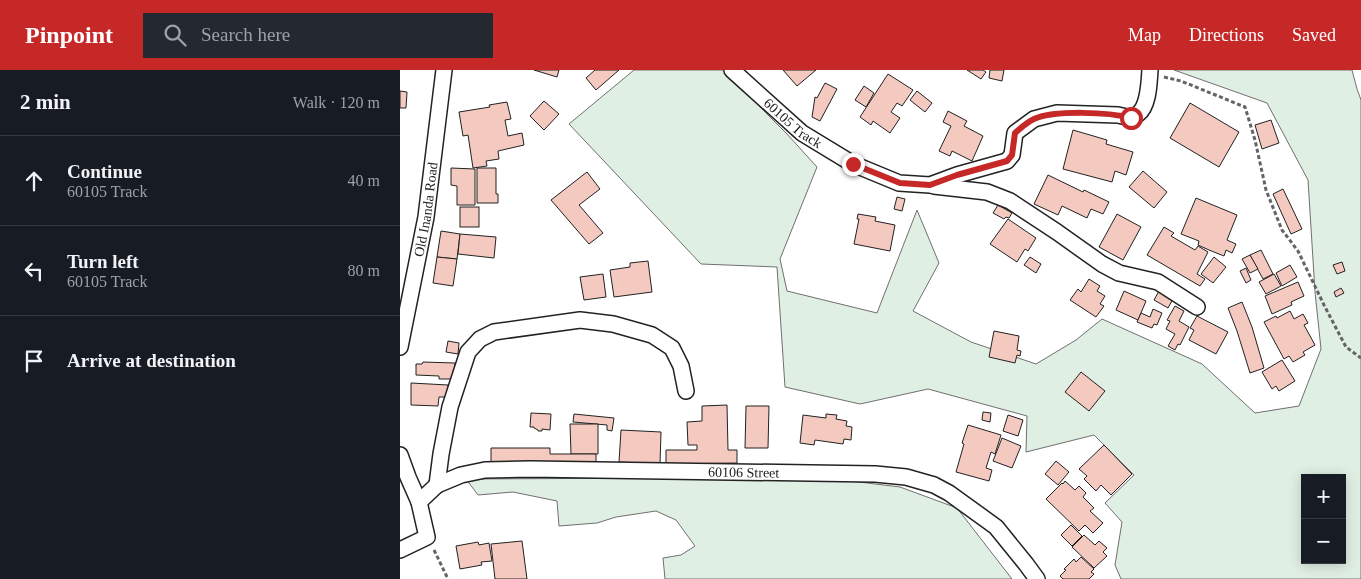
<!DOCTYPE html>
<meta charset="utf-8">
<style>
body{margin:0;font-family:"Times New Roman",serif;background:#242831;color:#f1f3f6}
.controls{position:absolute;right:15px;bottom:15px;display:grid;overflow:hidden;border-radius:0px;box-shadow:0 2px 12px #0003}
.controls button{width:45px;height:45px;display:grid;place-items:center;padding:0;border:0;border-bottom:1px solid #363941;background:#171b24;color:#f1f3f6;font:25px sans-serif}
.stop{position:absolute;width:15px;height:15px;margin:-11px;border:4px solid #c62828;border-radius:50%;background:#fff}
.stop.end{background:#c62828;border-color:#fff;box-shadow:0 1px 5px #0008}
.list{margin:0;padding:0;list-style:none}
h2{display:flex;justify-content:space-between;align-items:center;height:65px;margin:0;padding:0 20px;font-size:21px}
h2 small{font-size:16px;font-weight:400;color:#9ea1a6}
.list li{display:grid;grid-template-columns:32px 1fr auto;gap:15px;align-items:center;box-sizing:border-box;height:90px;padding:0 20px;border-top:1px solid #363941}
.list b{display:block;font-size:19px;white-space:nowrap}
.list p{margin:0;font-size:16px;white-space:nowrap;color:#9ea1a6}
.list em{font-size:16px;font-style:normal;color:#9ea1a6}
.icon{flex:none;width:28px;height:28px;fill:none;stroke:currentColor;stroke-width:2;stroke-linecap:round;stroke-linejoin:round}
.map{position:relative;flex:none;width:961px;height:509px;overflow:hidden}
header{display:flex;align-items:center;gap:30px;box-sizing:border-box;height:70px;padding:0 25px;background:#c62828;color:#fff}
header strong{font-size:24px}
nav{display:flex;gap:28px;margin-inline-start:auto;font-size:18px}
.search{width:350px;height:45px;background:#242831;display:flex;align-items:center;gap:12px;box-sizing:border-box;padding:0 18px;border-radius:0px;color:#9ea1a6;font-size:19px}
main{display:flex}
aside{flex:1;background:#171b24}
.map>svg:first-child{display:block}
</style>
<header>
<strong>Pinpoint</strong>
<div class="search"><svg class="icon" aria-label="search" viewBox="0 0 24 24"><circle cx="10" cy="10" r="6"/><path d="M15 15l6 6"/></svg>Search here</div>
<nav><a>Map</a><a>Directions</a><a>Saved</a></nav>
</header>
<main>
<aside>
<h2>2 min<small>Walk · 120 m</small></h2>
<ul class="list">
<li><svg class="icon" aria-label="ahead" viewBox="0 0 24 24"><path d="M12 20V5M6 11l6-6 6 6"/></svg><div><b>Continue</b><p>60105 Track</p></div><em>40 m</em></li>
<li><svg class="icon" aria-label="left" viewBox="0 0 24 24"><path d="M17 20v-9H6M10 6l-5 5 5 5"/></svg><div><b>Turn left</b><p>60105 Track</p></div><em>80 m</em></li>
<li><svg class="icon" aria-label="arrive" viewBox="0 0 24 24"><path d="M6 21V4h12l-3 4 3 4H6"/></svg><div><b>Arrive at destination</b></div></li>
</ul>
</aside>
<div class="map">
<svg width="961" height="509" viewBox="0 0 961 509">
<rect width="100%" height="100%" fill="#fff"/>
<g fill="#e0efe3" stroke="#6f6f6f" fill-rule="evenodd">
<path d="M234 0H323L387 64 417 97 380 189 387 221 477 243 517 140 539 193 513 241 571 272 636 294 676 270 702 249 802 294 855 343 899 336 921 279 915 222 908 110 867 33 774 0H952L957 19 961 30V509H721L715 495 722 452 705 433 734 405 694 365 626 382 627 346 528 319 460 334 385 317 377 197 301 194 169 54ZM905 408H942V490H905Z"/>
<polygon points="275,408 451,411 500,417 557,438 612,509 265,509 263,488 281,485 295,476 276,450 256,441 216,447 197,453 159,456 157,431 113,422 78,425 66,409"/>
</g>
<g fill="#f3c9c0" stroke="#222">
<polygon points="134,0 159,0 157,7"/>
<polygon points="195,0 219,0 196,20 186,8"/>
<polygon points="383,0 416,0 397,16"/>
<polygon points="567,0 583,0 586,2 581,9"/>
<polygon points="590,0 604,0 602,11 589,8"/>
<polygon points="488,4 513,20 502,36 497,33 491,42 500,48 490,63 473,51 471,55 460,47"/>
<polygon points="425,13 437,19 420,51 412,47 415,27 417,28"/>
<polygon points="464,16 474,23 466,37 455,30"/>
<polygon points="0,21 7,22 6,38 0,38"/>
<polygon points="517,21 532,33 525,42 510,30"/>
<polygon points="144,31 159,44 144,60 130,46"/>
<polygon points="107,32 111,49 105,50 108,66 122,63 124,75 98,81 99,89 86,91 87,96 73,98 68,65 63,66 59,42 90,37 89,35"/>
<polygon points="790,33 839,62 819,97 770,68"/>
<polygon points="548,41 567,51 564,56 583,66 572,91 552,81 550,86 539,81 551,56 543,52"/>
<polygon points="871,50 879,73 862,79 855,55"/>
<polygon points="673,60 707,70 706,74 733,82 726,105 715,101 712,112 663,99"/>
<polygon points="51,98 75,99 75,135 57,135 57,116 51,115"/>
<polygon points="77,98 96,98 96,124 98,124 98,133 77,133"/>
<polygon points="743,101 767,122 754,138 729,117"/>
<polygon points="187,102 200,119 179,135 203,163 189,174 151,130"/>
<polygon points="648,105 683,122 684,120 709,132 703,144 691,139 687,148 662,136 658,145 634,134"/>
<polygon points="883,119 902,159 891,164 873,124"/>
<polygon points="497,127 505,129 502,141 494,139"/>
<polygon points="796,128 837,145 827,170 836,174 832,183 826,180 824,186 809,180 798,175 799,171 781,164"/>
<polygon points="598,135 612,143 609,148 606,147 604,149 593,143"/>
<rect x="60" y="137" width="19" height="20"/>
<polygon points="458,144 476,147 475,151 495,155 490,181 454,174 459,149 457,149"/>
<polygon points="717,144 741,157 723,190 699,177"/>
<polygon points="608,149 636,168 628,181 625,179 617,192 590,174"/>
<polygon points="764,157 774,163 771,166 795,180 798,176 808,182 797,204 805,209 800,216 747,185"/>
<polygon points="41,161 60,164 57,189 37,187"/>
<polygon points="60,164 96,167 94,188 58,184"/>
<polygon points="861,180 873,204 863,209 850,185"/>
<polygon points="850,185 858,199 850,203 842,189"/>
<polygon points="37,187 57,189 53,216 33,213"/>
<polygon points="630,187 641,194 636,203 624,195"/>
<polygon points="814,187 826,197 813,213 801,204"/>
<polygon points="248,191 252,222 214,227 210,200 230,197 230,193"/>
<polygon points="942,192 945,201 937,204 933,195"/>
<polygon points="890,195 897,207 882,216 876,203"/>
<polygon points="846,198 851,210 846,213 840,201"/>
<polygon points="203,204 206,227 184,230 180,207"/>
<polygon points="874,204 881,216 866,224 859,212"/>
<polygon points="689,209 700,216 697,221 705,226 700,234 704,236 696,247 670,230 678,219 681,222"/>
<polygon points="898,212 904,226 891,232 892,235 872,244 865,226"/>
<polygon points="941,218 944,223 936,227 934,222"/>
<polygon points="724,221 746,231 738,250 716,240"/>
<polygon points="759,221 773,229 768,238 754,230"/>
<polygon points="842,232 852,257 864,298 850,303 837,261 828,238"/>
<polygon points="775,236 784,241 779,251 789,257 780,275 778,274 775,280 768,276 775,264 766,259 770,251 767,250"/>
<polygon points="753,239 762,243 757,255 754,254 752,258 737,252 741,243 750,247"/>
<polygon points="890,241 894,249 903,244 908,253 904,255 915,275 903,282 905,285 893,292 889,286 884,289 864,252 876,246 877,248"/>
<polygon points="797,246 828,262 816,284 789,270 794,260 790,258"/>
<polygon points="594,261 619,266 617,280 621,281 620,286 617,285 615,293 589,287"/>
<polygon points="48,271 59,273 58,284 46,282"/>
<polygon points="882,290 895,311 879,321 876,316 872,319 862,302"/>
<polygon points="23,292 55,293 54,309 39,309 39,306 16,305 16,294 22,294"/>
<polygon points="681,302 705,321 689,341 665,322"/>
<polygon points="11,313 48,315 48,327 39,327 38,336 11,335"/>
<polygon points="327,335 328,380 337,380 337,393 266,394 266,380 297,380 297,375 288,375 287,352 302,351 302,336"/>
<polygon points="346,336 369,336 368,378 345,378"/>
<polygon points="583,342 591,343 590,352 582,350"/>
<polygon points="131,343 151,344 150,360 142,359 142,361 138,361 138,360 134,358 134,357 130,357"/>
<polygon points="174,344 214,348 212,361 207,360 207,355 173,352"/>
<polygon points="426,344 437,345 436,349 447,351 446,356 452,357 451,370 444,369 443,374 415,370 414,375 400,373 403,345 426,348"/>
<polygon points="608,345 623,350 618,366 603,361"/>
<polygon points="170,354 198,354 198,384 171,384"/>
<polygon points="568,355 601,365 595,384 591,382 586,398 592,400 589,411 556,402 564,374 562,373"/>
<polygon points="221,360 261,362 260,394 219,392"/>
<polygon points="602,368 621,376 612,398 593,391"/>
<polygon points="704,375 732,404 711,425 701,415 696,421 684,409 687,406 679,399"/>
<polygon points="91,378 150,378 150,384 196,384 196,393 91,393"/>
<polygon points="656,391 669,402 658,415 645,404"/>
<polygon points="665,411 675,420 679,416 686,423 683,427 694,438 690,441 703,453 693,463 685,455 679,461 646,429 662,413 663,414"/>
<polygon points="671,455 682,466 672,476 661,465"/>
<polygon points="684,465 695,475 699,471 707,478 703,482 707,486 694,498 672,477"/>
<polygon points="122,471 127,509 95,509 91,474"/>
<polygon points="78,472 79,475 89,473 92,491 81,492 82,495 60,499 56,476"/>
<polygon points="681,487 694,499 691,502 694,504 689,509 663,509 660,506 666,500 664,499 674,489 676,492"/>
</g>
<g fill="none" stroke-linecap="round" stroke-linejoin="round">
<defs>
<g id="street">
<path id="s1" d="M332 0 402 63 453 94 499 113 530 115 557 105 607 91 612 85 615 63 634 49 657 43 718 45 731 48C733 47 736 46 738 44 749 36 749 12 750 0"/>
<polyline points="534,116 587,122 610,131 657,162 702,194 719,203 758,212 797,237"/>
<path id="s2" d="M0 277 26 147 44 0"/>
<polyline points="0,385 8,407 19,432 27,467 0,480"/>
<polyline points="37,415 41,384 50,337 68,282 80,269 94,262 180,250 213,254 252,265 272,278 281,296 286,321"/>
<path id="s3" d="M19 432 37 415 61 405 85 400 130 399 475 404 506 407 534 415 549 423 596 457 626 494 637 509"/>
</g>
</defs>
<use href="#street" stroke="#222" stroke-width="18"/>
<g stroke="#646464" stroke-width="3" stroke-dasharray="4 2.5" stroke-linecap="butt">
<polyline points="764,7 781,11 845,37 855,70 866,120 882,160 898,181 924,235 946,277 961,288"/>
<polyline points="34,480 48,509"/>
</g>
<use href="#street" stroke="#fff" stroke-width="15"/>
</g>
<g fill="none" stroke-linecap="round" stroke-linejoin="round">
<path stroke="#c62828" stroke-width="6" d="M453 94 500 113 530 115 557 105 607 91 612 85 615 63C621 58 627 52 634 49 655 40 709 42 731 48"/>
</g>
<g text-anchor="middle" stroke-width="4" stroke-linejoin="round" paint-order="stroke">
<g font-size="14" fill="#222" stroke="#fff">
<text dy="5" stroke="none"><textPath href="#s1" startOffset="81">60105 Track</textPath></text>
<text dy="5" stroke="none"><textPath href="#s2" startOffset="140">Old Inanda Road</textPath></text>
<text dy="5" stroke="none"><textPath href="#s3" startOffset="334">60106 Street</textPath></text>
</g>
</g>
</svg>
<div class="controls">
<button>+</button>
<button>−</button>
</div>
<div class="stop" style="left:731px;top:48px"></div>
<div class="stop end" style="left:453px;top:94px"></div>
</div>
</main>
